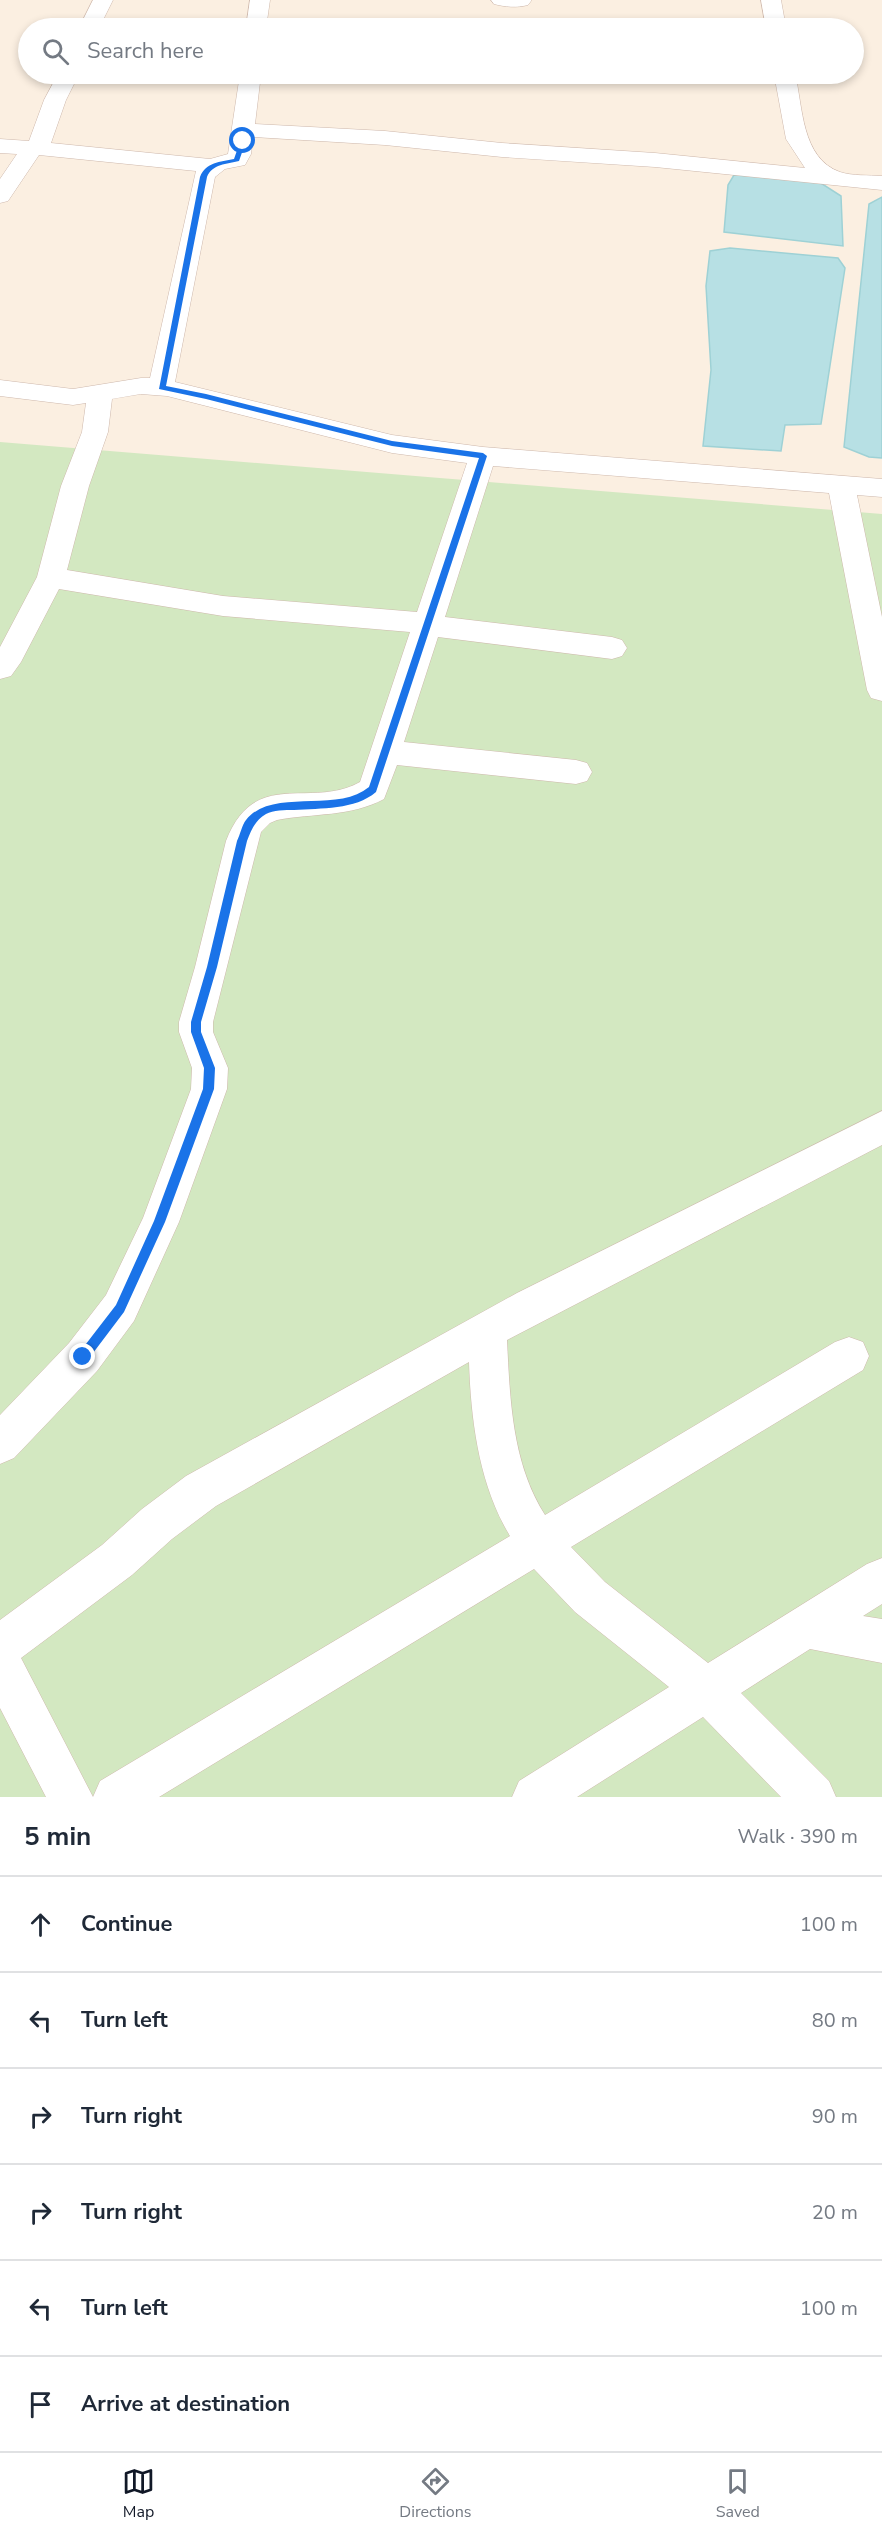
<!DOCTYPE html>
<meta charset="utf-8">
<style>
body{margin:0;font-family:"Nunito Sans",sans-serif;background:#f6f6f7;color:#1f2937}
.stop{position:absolute;width:18px;height:18px;margin:-14px;border:4px solid #1a73e8;border-radius:50%;background:#fff}
.stop.end{background:#1a73e8;border-color:#fff;box-shadow:0 2px 6px #0008}
.list{margin:0;padding:0;list-style:none}
h2{display:flex;justify-content:space-between;align-items:center;height:78px;margin:0;padding:0 24px;font-size:26px}
h2 small{font-size:20px;font-weight:400;color:#747a83}
.list li{display:grid;grid-template-columns:39px 1fr auto;gap:18px;align-items:center;box-sizing:border-box;height:96px;padding:0 24px;border-top:2px solid #e0e1e3}
.list b{display:block;font-size:22px;white-space:nowrap}
.list em{font-size:20px;font-style:normal;color:#747a83}
.icon{flex:none;width:33px;height:33px;fill:none;stroke:currentColor;stroke-width:2;stroke-linecap:round;stroke-linejoin:round}
.map{position:relative;flex:none;width:882px;height:1797px;overflow:hidden}
.search{position:absolute;background:#fff;box-shadow:0 3px 9px #0003;left:18px;right:18px;top:18px;height:66px;display:flex;align-items:center;gap:15px;box-sizing:border-box;padding:0 21px;border-radius:33px;color:#747a83;font-size:22px}
.sheet{height:654px;background:#fff}
nav{display:flex;justify-content:space-around;align-items:center;box-sizing:border-box;height:84px;border-top:2px solid #e0e1e3;background:#fff;font-size:16px;color:#747a83}
nav a{display:grid;justify-items:center;gap:3px}
nav .on{color:#111827}
.map>svg:first-child{display:block}
</style>
<div class="map">
<svg width="882" height="1797" viewBox="0 0 882 1797">
<rect width="100%" height="100%" fill="#fbefe1"/>
<polygon fill="#d3e8c1" points="0,442 882,514 882,1797 0,1797"/>
<g fill="#b7e0e4" stroke="#9ed1d5" stroke-width="1.5">
<polygon points="734,175 813,178 841,196 843,246 724,232 728,185"/>
<polygon points="882,197 882,458 869,457 844,447 869,204"/>
<polygon points="730,248 838,258 845,268 821,424 785,425 781,451 703,446 711,370 706,286 710,251"/>
</g>
<g fill="none" stroke-linecap="round" stroke-linejoin="round">
<defs>
<g id="minor">
<polygon points="93,0 113,0 99,28 79,28"/>
<polygon points="250,0 270,0 266,28 246,28"/>
<path d="M491 0H531V1L528 5C517 8 505 7 494 4Z"/>
<polygon points="761,0 781,0 786,28 766,28"/>
<path d="M58 74H79L66 100 51 143 210 159 228 154 240 74H261L255 124 385 131 502 143 655 153 805 168 786 139 774 74H795C803 106 801 158 840 172 852 176 869 175 882 176V190L655 167 502 157 385 145 253 137 251 154 245 165 225 169 215 177 175 382 392 435 483 447 882 479V497L857 495 882 617V701L871 698 867 690 829 493 493 466 445 617 612 637 622 640 627 648 622 656 612 659 438 637 404 742 576 760 587 763 592 772 587 781 576 784 397 765 384 799C350 817 314 813 277 820L270 823 261 832 213 1022V1032L228 1068 227 1089 179 1222 134 1321 97 1371 14 1458 0 1464V1415L69 1343 106 1295 143 1218 191 1089 192 1068 179 1032V1022L195 967 226 841C255 766 310 810 360 782L410 632 223 616 59 589 21 662 11 676 0 679V647L37 577 61 486 82 432 86 403 73 405 0 396V380L73 389 141 378H150L196 171 39 155 8 201 0 203V179L17 154 0 153V139L29 141 44 100ZM141 394 167 396 392 453 467 463 417 612 223 596 67 570 89 486 108 432 112 399Z"/>
<path d="M882 1111V1145L507 1340C510 1400 512 1463 545 1515L835 1342 849 1337 863 1342 869 1356 863 1370 571 1547 605 1582 708 1663 867 1564 882 1558V1604L863 1616 882 1619V1663L810 1649 741 1693 829 1781 836 1797H781L703 1717 577 1797H512L519 1781 669 1687 575 1612 534 1569 159 1797H93L100 1781 510 1536C479 1485 471 1421 469 1362L216 1506 172 1539 132 1575 21 1658 93 1797H46L0 1708V1620L102 1545 142 1509 186 1476 517 1293Z"/>
</g>
</defs>
<use href="#minor" stroke="#ceb8ac" stroke-width="1"/>
<use href="#minor" fill="#fff" fill-rule="evenodd"/>
</g>
<path fill="#1a73e8" d="M241 139 246 141 239 161C227 164 212 164 207 177L166 386 206 394 392 441 483 453 487 456 376 792C355 810 321 808 294 810 285 810 273 810 266 814 255 820 251 831 247 841L217 967 201 1022V1032L215 1068 214 1089 165 1222 124 1312 87 1361 83 1363 79 1361V1353L116 1305 154 1221 203 1089 204 1068 191 1032V1022L207 967 237 841C240 835 242 825 246 820 272 787 337 814 369 787L479 458 392 446 206 399 159 389 200 177C206 162 220 162 234 159Z"/>
</svg>
<div class="stop" style="left:243px;top:141px"></div>
<div class="stop end" style="left:83px;top:1357px"></div>
<div class="search"><svg class="icon" aria-label="search" viewBox="0 0 24 24"><circle cx="10" cy="10" r="6"/><path d="M15 15l6 6"/></svg>Search here</div>
</div>
<section class="sheet">
<h2>5 min<small>Walk · 390 m</small></h2>
<ul class="list">
<li><svg class="icon" aria-label="ahead" viewBox="0 0 24 24"><path d="M12 20V5M6 11l6-6 6 6"/></svg><div><b>Continue</b></div><em>100 m</em></li>
<li><svg class="icon" aria-label="left" viewBox="0 0 24 24"><path d="M17 20v-9H6M10 6l-5 5 5 5"/></svg><div><b>Turn left</b></div><em>80 m</em></li>
<li><svg class="icon" aria-label="right" viewBox="0 0 24 24"><path d="M7 20v-9h11M14 6l5 5-5 5"/></svg><div><b>Turn right</b></div><em>90 m</em></li>
<li><svg class="icon" aria-label="right" viewBox="0 0 24 24"><path d="M7 20v-9h11M14 6l5 5-5 5"/></svg><div><b>Turn right</b></div><em>20 m</em></li>
<li><svg class="icon" aria-label="left" viewBox="0 0 24 24"><path d="M17 20v-9H6M10 6l-5 5 5 5"/></svg><div><b>Turn left</b></div><em>100 m</em></li>
<li><svg class="icon" aria-label="arrive" viewBox="0 0 24 24"><path d="M6 21V4h12l-3 4 3 4H6"/></svg><div><b>Arrive at destination</b></div></li>
</ul>
</section>
<nav>
<a class="on"><svg class="icon" aria-label="map" viewBox="0 0 24 24"><path d="M3 6l6-2 6 2 6-2v14l-6 2-6-2-6 2zM9 4v14M15 6v14"/></svg>Map</a>
<a><svg class="icon" aria-label="directions" viewBox="0 0 24 24"><path d="M12 3l9 9-9 9-9-9zM9 14v-3h6M13 9l2 2-2 2"/></svg>Directions</a>
<a><svg class="icon" aria-label="saved" viewBox="0 0 24 24"><path d="M7 4h10v16l-5-4-5 4z"/></svg>Saved</a>
</nav>
